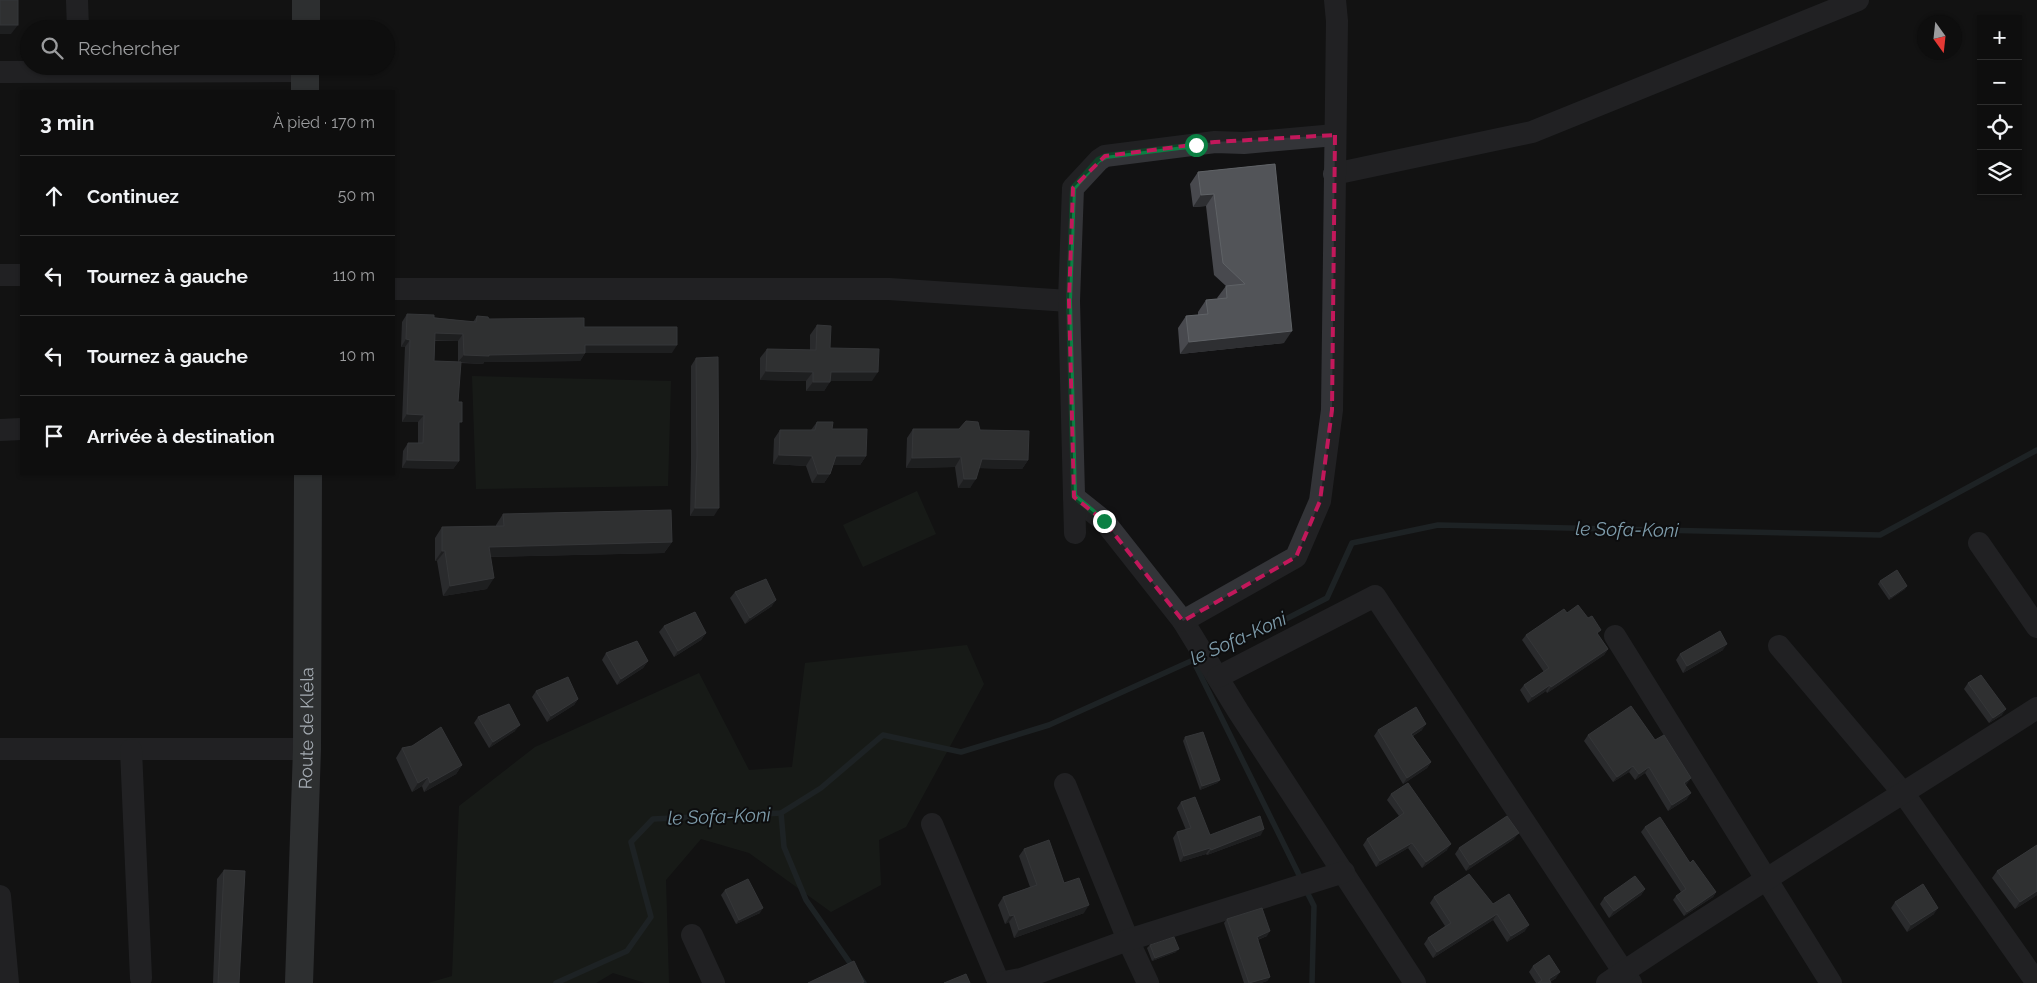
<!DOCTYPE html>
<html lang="fr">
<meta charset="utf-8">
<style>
body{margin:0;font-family:Raleway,sans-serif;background:#1c1c1c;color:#f1f3f6}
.controls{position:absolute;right:15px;top:15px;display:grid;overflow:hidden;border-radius:0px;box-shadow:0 1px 4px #0004}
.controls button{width:45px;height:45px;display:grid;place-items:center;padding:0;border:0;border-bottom:1px solid #2e2e2e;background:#0e0e0e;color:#f1f3f6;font:25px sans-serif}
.compass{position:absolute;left:1917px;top:15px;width:45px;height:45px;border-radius:50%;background:#0e0e0e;box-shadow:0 1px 4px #0004;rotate:165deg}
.stop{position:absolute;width:15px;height:15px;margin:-11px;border:4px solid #0b8043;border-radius:50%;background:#fff}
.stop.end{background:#0b8043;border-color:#fff;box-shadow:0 1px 5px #0008}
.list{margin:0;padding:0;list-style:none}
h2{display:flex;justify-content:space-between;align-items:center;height:65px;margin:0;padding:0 20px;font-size:21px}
h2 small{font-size:16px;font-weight:400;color:#9b9c9e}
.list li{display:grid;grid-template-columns:32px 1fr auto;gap:15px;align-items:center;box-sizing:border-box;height:80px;padding:0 20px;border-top:1px solid #2e2e2e}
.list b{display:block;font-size:19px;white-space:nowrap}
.list em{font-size:16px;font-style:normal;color:#9b9c9e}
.icon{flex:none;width:28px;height:28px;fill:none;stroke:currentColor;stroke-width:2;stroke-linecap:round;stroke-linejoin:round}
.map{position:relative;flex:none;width:2037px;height:983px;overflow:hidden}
.search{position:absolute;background:#0e0e0e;box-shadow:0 1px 4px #0004;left:20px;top:20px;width:375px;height:55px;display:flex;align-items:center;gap:12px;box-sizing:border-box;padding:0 18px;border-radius:28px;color:#9b9c9e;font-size:19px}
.panel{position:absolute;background:#0e0e0e;box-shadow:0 1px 4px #0004;left:20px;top:90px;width:375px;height:385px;border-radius:0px}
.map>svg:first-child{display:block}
</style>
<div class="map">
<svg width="2037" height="983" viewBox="0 0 2037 983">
<rect width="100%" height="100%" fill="#121213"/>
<g fill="#1e251e">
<polygon points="472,376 671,381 668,486 476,489"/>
<polygon points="917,491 936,534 863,567 843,525"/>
<polygon points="967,645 984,684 906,827 879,840 881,885 831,912 749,853 701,839 666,880 669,983 645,983 613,973 596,983 428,983 452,976 459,806 535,747 699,673 749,770 792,767 805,663"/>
</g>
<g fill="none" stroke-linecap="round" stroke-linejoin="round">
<g stroke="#2c363a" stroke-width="5.5">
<polyline points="1208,654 1286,619 1327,598 1352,543 1438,525 1880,535 2037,450"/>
<polyline points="1193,660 1302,881"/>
<polyline points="781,813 784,847 806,900 864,983"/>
<polyline points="1306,890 1314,906 1312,983"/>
<polyline points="556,983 627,951 651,917 631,842 653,819 781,813 821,788 883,735 961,752 1049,725 1200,657"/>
</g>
<g stroke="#333438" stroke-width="22">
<polyline points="77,0 78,29"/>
<polyline points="0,72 305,71"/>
<polyline points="1334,174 1532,132 1858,0"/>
<polyline points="0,275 21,275"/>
<polyline points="394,289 889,289 1069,301"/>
<polyline points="0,430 21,429"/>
<polyline points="1074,497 1104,521 1183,621 1238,711 1415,983"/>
<polyline points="1075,533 1069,301 1073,188 1099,160 1105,156 1215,142 1244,143 1335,135"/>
<polyline points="1979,543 2037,627"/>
<polyline points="1183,621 1296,557 1320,501 1332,410 1337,21 1335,0"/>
<polyline points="1615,636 1831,983"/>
<polyline points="1779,646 1904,794 2037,983"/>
<polyline points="1218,677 1375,596 1631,983"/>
<polyline points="0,749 307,749"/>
<polyline points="131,750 141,978"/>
<polyline points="1065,784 1128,940 1148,983"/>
<polyline points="932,824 999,983"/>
<polyline points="0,896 8,983"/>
<polyline points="692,935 714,983"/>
<polyline points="999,983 1021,979 1128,940 1344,872"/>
<path d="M1607 983C1748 888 1894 800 2037 708"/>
</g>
<g stroke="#4f5256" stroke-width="28">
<polyline points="306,29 306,0"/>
<polyline points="305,66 305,91"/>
<path id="s1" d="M299 983 307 749 308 474"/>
</g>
</g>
<g fill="#48494e" fill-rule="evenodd">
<polygon points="1275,164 1284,343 1180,354 1178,328 1186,316 1198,315 1198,312 1206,300 1218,299 1217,298 1226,286 1214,275 1206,206 1193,207 1190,184 1198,172"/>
<path d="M407 314 473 322 477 316 489 319 584 327 672 353H585L580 361 484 362 483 364 460 363 458 402 459 426V461L453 469 402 468 403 451 408 443H418V422H402L405 347H401L402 322ZM435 341H458V362L434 361Z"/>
<polygon points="817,325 830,348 872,381 830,381 824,391 806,391 806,381 760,380 760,358 767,349 810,350 810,335"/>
<polygon points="696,358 714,516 690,516 691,464 691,366"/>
<polygon points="817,422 832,429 866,456 860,465 833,465 830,474 824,483 812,483 806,466 773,464 774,439 780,430 811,430"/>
<polygon points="913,429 980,430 1028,460 1022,469 979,468 970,488 958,488 955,467 906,468 907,438"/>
<polygon points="503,514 672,542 664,553 491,557 487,589 443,596 437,561 435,561 435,538 442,527 496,526 496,525"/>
<polygon points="1880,581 1905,589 1889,600 1878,584"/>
<polygon points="735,592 772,606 745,624 730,598"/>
<polygon points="1567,613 1598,635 1608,649 1604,655 1547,693 1546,691 1528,703 1520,690 1524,685 1544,672 1522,640 1526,635"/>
<polygon points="664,626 706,633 701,640 674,657 659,632"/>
<polygon points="1723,650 1683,673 1676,660 1680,654"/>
<polygon points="606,653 648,661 643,668 617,685 602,660"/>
<polygon points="1968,683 2002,715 1989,723 1964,689"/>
<polygon points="536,691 578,699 574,705 547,722 532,697"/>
<polygon points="478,717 515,731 489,748 474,723"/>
<polygon points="1378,730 1422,730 1413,736 1431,762 1427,768 1403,784 1374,736"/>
<polygon points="1588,735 1655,740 1687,784 1685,785 1687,799 1668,811 1645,773 1635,780 1629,772 1613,782 1584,741"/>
<polygon points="1185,737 1220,780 1217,783 1200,790 1183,741"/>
<polygon points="402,748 462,765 456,774 424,792 422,786 412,792 396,758"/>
<polygon points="1391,794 1447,850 1422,868 1408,848 1376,867 1363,845 1367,839 1399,816 1387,800"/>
<polygon points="1181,802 1210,835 1261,835 1207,855 1206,854 1180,862 1173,838 1177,832 1186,830 1177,808"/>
<polygon points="1645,827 1690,863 1716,892 1713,897 1684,916 1673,900 1676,896 1681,892 1641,832"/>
<polygon points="1514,839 1466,871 1455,854 1459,848"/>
<polygon points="2037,845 2037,895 2015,909 1992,878 1997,871"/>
<polygon points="1024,849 1064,883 1084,913 1014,938 1009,922 1005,924 998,905 1003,897 1030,887 1019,856"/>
<polygon points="224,870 239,983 213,983 217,879"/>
<polygon points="1645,889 1641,895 1609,918 1600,904 1604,898"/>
<polygon points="725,890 760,913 736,924 721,895"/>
<polygon points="1434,897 1493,904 1525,931 1507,942 1493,920 1433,958 1424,944 1428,938 1445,926 1430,903"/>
<polygon points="1895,902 1934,914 1907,932 1891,908"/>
<polygon points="1227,919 1267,936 1258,940 1270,977 1267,981 1261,983 1244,983 1224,923"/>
<polygon points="1150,945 1176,952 1152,961 1147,948"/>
<polygon points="1533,966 1556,978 1550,982 1551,983 1536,983 1529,972"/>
</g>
<g fill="#2e2f32">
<polygon points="0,25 18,25 11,34 0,34"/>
<polygon points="1214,194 1206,206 1193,207 1201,195"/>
<polygon points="1292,331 1284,343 1180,354 1189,342"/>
<polygon points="435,333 463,334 458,341 430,340"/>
<polygon points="406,339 410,340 405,347 401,347"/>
<polygon points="585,345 677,345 672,353 579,353"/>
<polygon points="585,353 580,361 484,362 483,364 458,362 464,355"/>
<polygon points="766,371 813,372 806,381 760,380"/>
<polygon points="831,372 878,372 872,381 824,381"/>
<polygon points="813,382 830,382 824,391 806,391"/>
<polygon points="407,414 424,415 418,422 402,422"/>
<polygon points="779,455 812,456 806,466 773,464"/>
<polygon points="836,456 866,456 860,465 829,465"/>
<polygon points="961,457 955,467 906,468 912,458"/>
<polygon points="982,459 1028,460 1022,469 976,468"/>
<polygon points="407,460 459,461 453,469 402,468"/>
<polygon points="818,474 830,474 824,483 812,483"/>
<polygon points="964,479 976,479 970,488 958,488"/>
<polygon points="695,508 719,508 714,516 690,516"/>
<polygon points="672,542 664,553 482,557 489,547"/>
<polygon points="442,551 445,551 437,561 435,561"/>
<polygon points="494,578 487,589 443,596 450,586"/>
<polygon points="1907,586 1905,589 1889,600 1891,597"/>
<polygon points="776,600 772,606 745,624 750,618"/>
<polygon points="706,633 701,640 674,657 678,651"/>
<polygon points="1727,644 1723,650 1683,673 1687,666"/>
<polygon points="1608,649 1604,655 1547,693 1551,687"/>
<polygon points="648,661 643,668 617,685 621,679"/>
<polygon points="1550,685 1546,691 1528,703 1532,697"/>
<polygon points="578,699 574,705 547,722 551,716"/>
<polygon points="2006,709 2002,715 1989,723 1993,718"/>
<polygon points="1426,724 1422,730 1407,739 1411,734"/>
<polygon points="520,725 515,731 489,748 493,742"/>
<polygon points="1431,762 1427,768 1403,784 1407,778"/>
<polygon points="462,765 456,774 424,792 430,783"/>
<polygon points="1633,766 1629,772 1613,782 1617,777"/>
<polygon points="1649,767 1645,773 1635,780 1639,774"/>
<polygon points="428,777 422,786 412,792 418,783"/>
<polygon points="1691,778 1687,784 1680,789 1684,783"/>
<polygon points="1220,780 1217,783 1200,790 1202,786"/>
<polygon points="1691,793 1687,799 1668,811 1672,805"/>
<polygon points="1264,829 1261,835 1207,855 1211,850"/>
<polygon points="1519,833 1514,839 1466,871 1470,865"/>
<polygon points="1412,843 1408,848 1376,867 1380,861"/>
<polygon points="1451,844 1447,850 1422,868 1426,862"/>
<polygon points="1210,848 1206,854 1180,862 1184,856"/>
<polygon points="1645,889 1641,895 1609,918 1614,911"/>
<polygon points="2037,891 2037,895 2015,909 2020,902"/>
<polygon points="1716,892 1713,897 1684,916 1687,912"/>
<polygon points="1089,905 1084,913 1014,938 1019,930"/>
<polygon points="763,908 760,913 736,924 739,920"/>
<polygon points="1938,908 1934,914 1907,932 1911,925"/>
<polygon points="1497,914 1493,920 1433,958 1437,952"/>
<polygon points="1014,915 1009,922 1005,924 1010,916"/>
<polygon points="1529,925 1525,931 1507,942 1511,936"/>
<polygon points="1270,931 1267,936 1254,941 1257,937"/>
<polygon points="1179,949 1176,952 1152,961 1155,958"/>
<polygon points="1560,972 1556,978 1548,983 1549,979"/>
<polygon points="1270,977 1267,981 1261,983 1250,983"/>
</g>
<g fill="#525458" stroke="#5f6266">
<rect x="0" y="0" width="18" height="25"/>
<polygon points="1275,164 1292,331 1189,342 1186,316 1208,314 1206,300 1227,298 1226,286 1245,284 1223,263 1214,194 1201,195 1198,172"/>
<polygon points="407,314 434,315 434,318 476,322 477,316 488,317 489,319 584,318 584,327 677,327 677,345 585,345 585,353 489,355 489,356 464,355 463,334 435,333 434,361 461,362 458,402 462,402 462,422 459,422 459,461 407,460 408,443 423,443 424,415 407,414 410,340 406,339"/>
<polygon points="817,325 831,326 830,348 879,349 878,372 831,372 830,382 813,382 813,372 766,371 767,349 816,350"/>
<polygon points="718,357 719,508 695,508 697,456 696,358"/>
<polygon points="966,421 978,422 980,430 1029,431 1028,460 982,459 976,479 964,479 961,457 912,458 913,429 959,429"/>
<polygon points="817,422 833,422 832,429 867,429 866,456 836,456 830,474 818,474 812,456 779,455 780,430 815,430"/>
<polygon points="671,510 672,542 489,547 494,578 450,586 445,551 442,551 442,527 504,526 503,514"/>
<polygon points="1897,570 1907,586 1891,597 1880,581"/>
<polygon points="766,579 776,600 750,618 735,592"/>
<polygon points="1578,605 1588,618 1592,616 1601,630 1597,633 1608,649 1551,687 1550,685 1532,697 1524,685 1549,668 1526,635 1564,609 1567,613"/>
<polygon points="695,612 706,633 678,651 664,626"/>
<polygon points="1720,631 1727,644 1687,666 1680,654"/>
<polygon points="637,641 648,661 621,679 606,653"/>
<polygon points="1981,675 2006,709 1993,718 1968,683"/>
<polygon points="568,677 578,699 551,716 536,691"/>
<polygon points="509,704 520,725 493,742 478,717"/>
<polygon points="1631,706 1655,740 1664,735 1691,778 1684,783 1691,793 1672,805 1649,767 1639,774 1633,766 1617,777 1588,735"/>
<polygon points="1416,707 1426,724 1411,734 1431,762 1407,778 1378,730"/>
<polygon points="441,727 462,765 430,783 428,777 418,783 402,748 412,746"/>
<polygon points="1203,732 1220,780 1202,786 1185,737"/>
<polygon points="1408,783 1451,844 1426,862 1412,843 1380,861 1367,839 1404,813 1391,794"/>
<polygon points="1195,797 1210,835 1260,816 1264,829 1211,850 1210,848 1184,856 1177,832 1191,828 1181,802"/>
<polygon points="1507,816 1519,833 1470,865 1459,848"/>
<polygon points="1660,817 1690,863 1693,860 1716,892 1687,912 1676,896 1686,889 1645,827"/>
<polygon points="1049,840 1064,883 1079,878 1089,905 1019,930 1014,915 1010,916 1003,897 1037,885 1024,849"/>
<polygon points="2037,845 2037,891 2020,902 1997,871"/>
<polygon points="224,870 245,871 239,983 218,983"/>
<polygon points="1469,874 1493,904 1509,894 1529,925 1511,936 1497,914 1437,952 1428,938 1451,923 1434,897"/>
<polygon points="1635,876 1645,889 1614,911 1604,898"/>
<polygon points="748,879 763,908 739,920 725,890"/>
<polygon points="1923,884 1938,908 1911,925 1895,902"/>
<polygon points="1262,908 1270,931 1257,937 1270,977 1249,983 1227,919"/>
<polygon points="1174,937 1179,949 1155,958 1150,945"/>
<polygon points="1549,955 1560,972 1549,979 1551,983 1538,983 1542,980 1533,966"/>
<polygon points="854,961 864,982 861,983 808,983"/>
<polygon points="966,974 970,983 944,983"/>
</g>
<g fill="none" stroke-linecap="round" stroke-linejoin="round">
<polyline stroke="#0b8043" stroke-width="6" points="1104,521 1074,496 1069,301 1073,188 1098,160 1106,156 1196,145"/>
</g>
<path d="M0 0H2037V983H0ZM1335 135 1332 410 1320 501 1296 557 1183 621 1104 521 1074 497 1069 301 1073 188 1105 156 1215 142Z" fill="#121213" fill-opacity=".55" fill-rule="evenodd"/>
<path fill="none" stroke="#c2185b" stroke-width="4" stroke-dasharray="10 6" stroke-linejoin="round" d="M1335 135 1332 410 1320 501 1296 557 1183 621 1104 521 1074 497 1069 301 1073 188 1105 156 1215 142Z"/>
<g text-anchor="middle" stroke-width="4" stroke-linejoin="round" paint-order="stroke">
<g font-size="18" fill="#a4abb2" stroke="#0d0d0e">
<text dy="6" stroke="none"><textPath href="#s1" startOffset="255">Route de Kléla</textPath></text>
</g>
<g font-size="19" font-style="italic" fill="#7e9cab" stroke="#0d0d0e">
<text transform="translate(1627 529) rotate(1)" y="7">le Sofa-Koni</text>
<text transform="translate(1238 638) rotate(-24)" y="7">le Sofa-Koni</text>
<text transform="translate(719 816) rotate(-2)" y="7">le Sofa-Koni</text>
</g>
</g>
</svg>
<div class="controls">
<button>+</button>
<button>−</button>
<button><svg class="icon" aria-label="locate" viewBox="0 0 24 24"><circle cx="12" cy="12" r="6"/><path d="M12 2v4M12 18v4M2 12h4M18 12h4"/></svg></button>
<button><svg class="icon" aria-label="layers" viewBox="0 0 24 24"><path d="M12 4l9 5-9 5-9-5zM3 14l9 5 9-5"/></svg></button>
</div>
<svg class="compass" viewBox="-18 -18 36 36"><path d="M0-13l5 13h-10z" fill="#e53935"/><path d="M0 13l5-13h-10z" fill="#9b9c9e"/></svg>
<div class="stop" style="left:1196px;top:145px"></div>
<div class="stop end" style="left:1104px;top:521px"></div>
<div class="search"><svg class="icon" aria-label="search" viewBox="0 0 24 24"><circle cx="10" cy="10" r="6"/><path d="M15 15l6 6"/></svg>Rechercher</div>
<section class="panel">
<h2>3 min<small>À pied · 170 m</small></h2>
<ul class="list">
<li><svg class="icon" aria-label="ahead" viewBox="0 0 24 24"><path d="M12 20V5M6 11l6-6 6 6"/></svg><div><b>Continuez</b></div><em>50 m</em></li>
<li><svg class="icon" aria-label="left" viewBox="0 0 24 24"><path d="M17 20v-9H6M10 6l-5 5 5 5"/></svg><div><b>Tournez à gauche</b></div><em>110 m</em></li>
<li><svg class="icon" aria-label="left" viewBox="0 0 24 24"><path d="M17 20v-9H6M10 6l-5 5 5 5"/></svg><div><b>Tournez à gauche</b></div><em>10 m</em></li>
<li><svg class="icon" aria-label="arrive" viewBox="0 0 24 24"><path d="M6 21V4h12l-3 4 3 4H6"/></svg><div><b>Arrivée à destination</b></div></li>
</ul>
</section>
</div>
